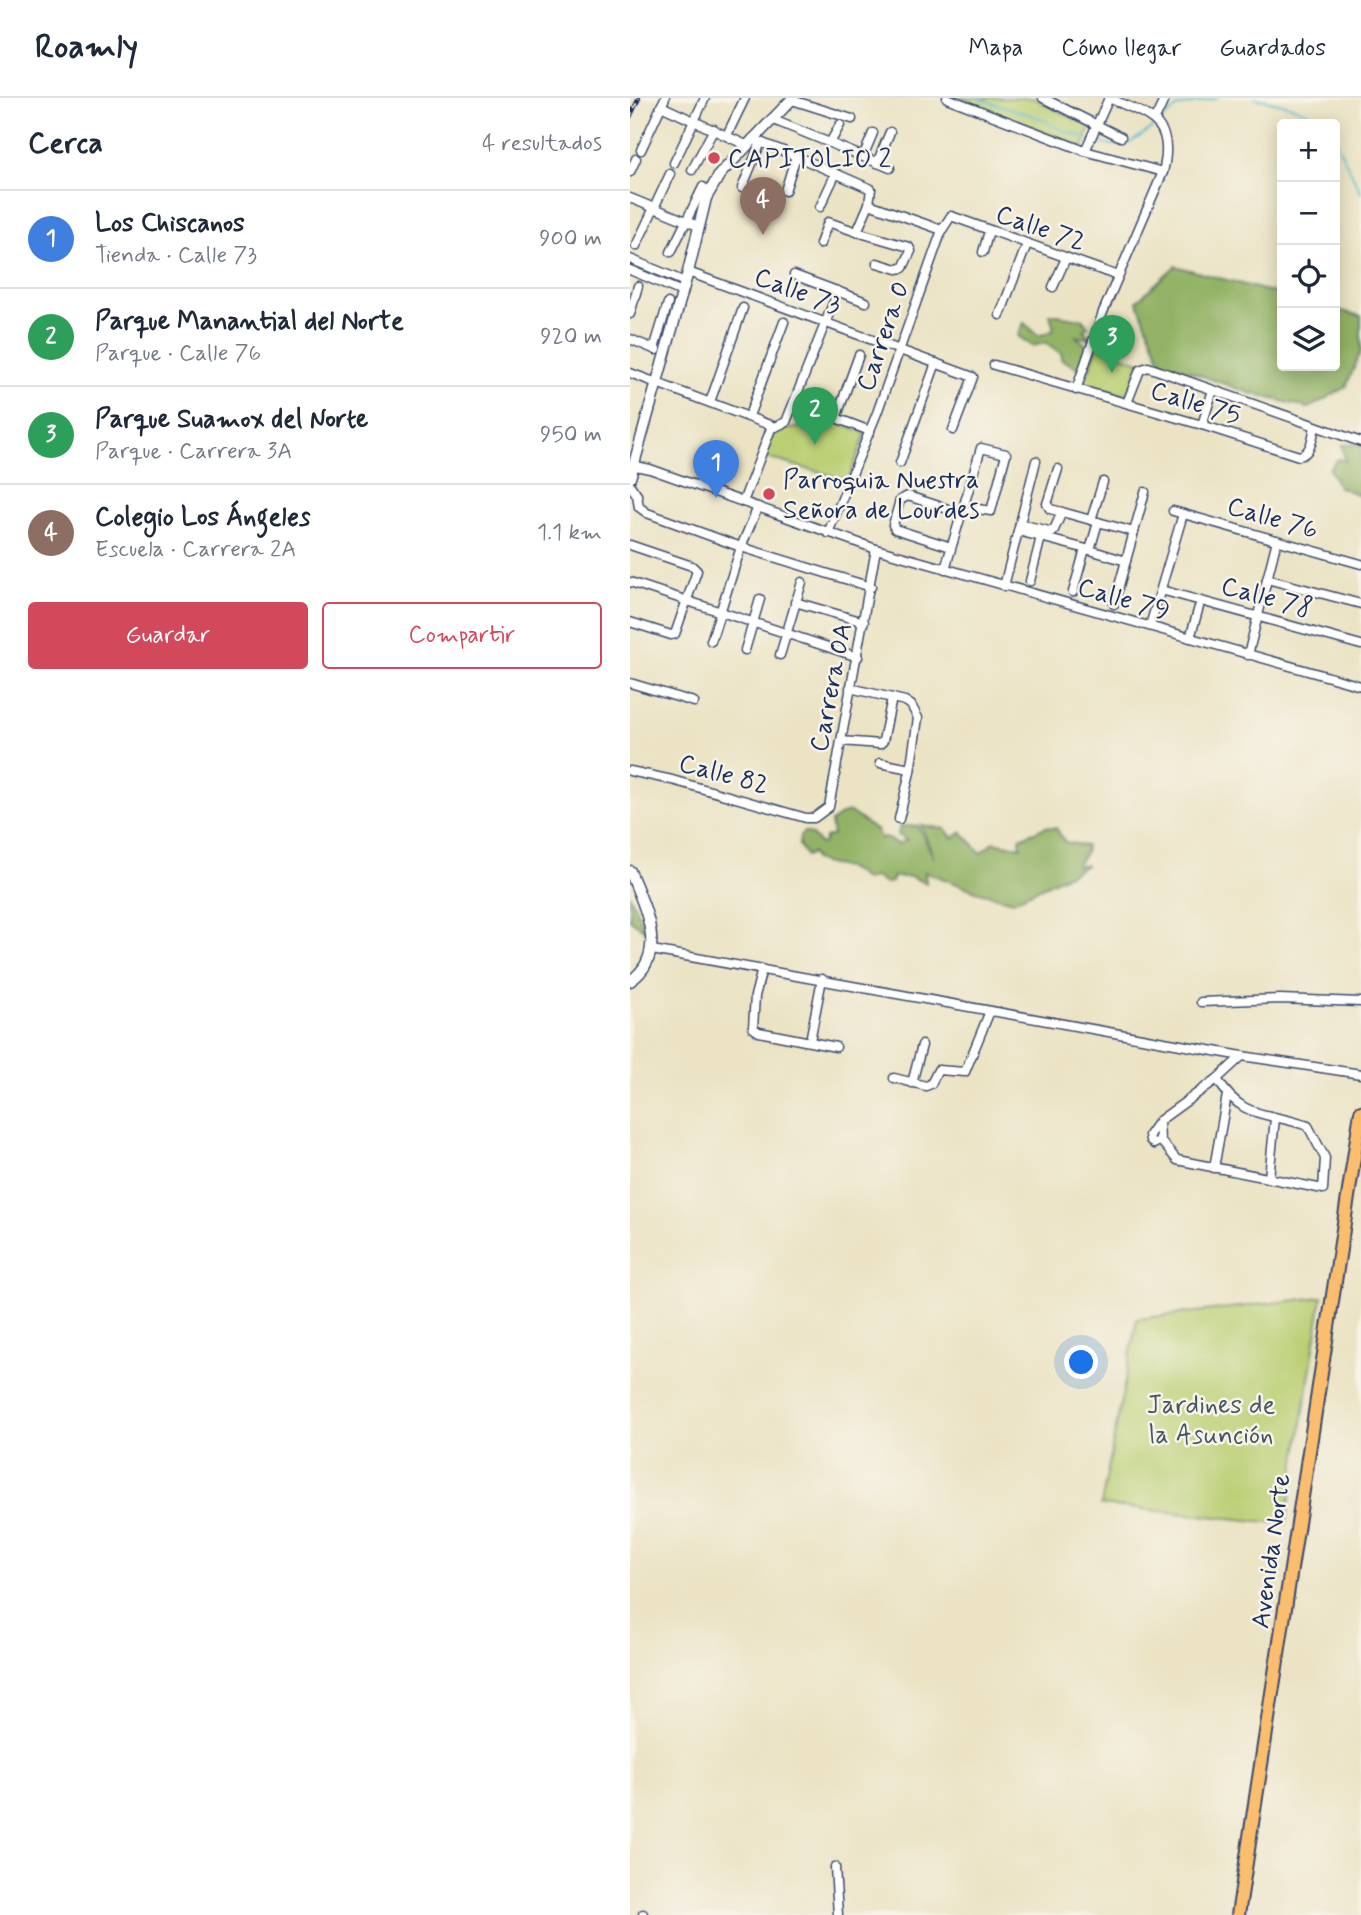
<!DOCTYPE html>
<html lang="es">
<meta charset="utf-8">
<style>
body{margin:0;font-family:Mynerve,sans-serif;background:#f2f2f3;color:#1f2937}
.controls{position:absolute;right:21px;top:21px;display:grid;overflow:hidden;border-radius:7px;box-shadow:0 4px 18px #0003}
.controls button{width:63px;height:63px;display:grid;place-items:center;padding:0;border:0;border-bottom:2px solid #e0e1e3;background:#fff;color:#1f2937;font:35px sans-serif}
.you{position:absolute;left:452px;top:1265px;width:24px;height:24px;margin:-18px;border:5px solid #fff;border-radius:50%;background:#1a73e8;box-shadow:0 0 0 10px #1a73e833}
.badge{display:grid;place-items:center;width:46px;height:46px;border-radius:50%;background:#d1495b;color:#fff;font-size:23px;font-weight:700}
.pin{position:absolute;translate:-50% -58px;filter:drop-shadow(0 2px 4px #0008)}
.pin::after{content:'';position:absolute;top:37px;width:24px;height:21px;background:inherit;clip-path:polygon(0 0,100% 0,50% 100%)}
.list{margin:0;padding:0;list-style:none}
h2{display:flex;justify-content:space-between;align-items:center;height:91px;margin:0;padding:0 28px;font-size:30px}
h2 small{font-size:23px;font-weight:400;color:#747a83}
.list li{display:grid;grid-template-columns:46px 1fr auto;gap:21px;align-items:center;box-sizing:border-box;height:98px;padding:0 28px;border-top:2px solid #e0e1e3}
.list b{display:block;font-size:26px;white-space:nowrap}
.list p{margin:0;font-size:23px;white-space:nowrap;color:#747a83}
.list em{font-size:23px;font-style:normal;color:#747a83}
.actions{display:flex;gap:14px;padding:21px 28px}
.actions a{flex:1;padding:16px 0;border:2px solid #d1495b;border-radius:7px;text-align:center;font-size:24px;color:#d1495b}
.actions .main{background:#d1495b;color:#fff}
.icon{flex:none;width:38px;height:38px;fill:none;stroke:currentColor;stroke-width:2;stroke-linecap:round;stroke-linejoin:round}
.map{position:relative;flex:none;width:731px;height:1817px;overflow:hidden}
header{display:flex;align-items:center;gap:42px;box-sizing:border-box;height:98px;padding:0 35px;background:#fff;border-bottom:2px solid #e0e1e3}
header strong{font-size:33px}
nav{display:flex;gap:38px;margin-inline-start:auto;font-size:24px}
main{display:flex}
aside{flex:1;background:#fff}
.map>svg:first-child{display:block}
</style>
<header>
<strong>Roamly</strong>
<nav><a>Mapa</a><a>Cómo llegar</a><a>Guardados</a></nav>
</header>
<main>
<aside>
<h2>Cerca<small>4 resultados</small></h2>
<ul class="list">
<li><span class="badge" style="background:#3f7fe0">1</span><div><b>Los Chiscanos</b><p>Tienda · Calle 73</p></div><em>900 m</em></li>
<li><span class="badge" style="background:#2e9e5b">2</span><div><b>Parque Manantial del Norte</b><p>Parque · Calle 76</p></div><em>920 m</em></li>
<li><span class="badge" style="background:#2e9e5b">3</span><div><b>Parque Suamox del Norte</b><p>Parque · Carrera 3A</p></div><em>950 m</em></li>
<li><span class="badge" style="background:#8d6e63">4</span><div><b>Colegio Los Ángeles</b><p>Escuela · Carrera 2A</p></div><em>1.1 km</em></li>
</ul>
<div class="actions"><a class="main">Guardar</a><a>Compartir</a></div>
</aside>
<div class="map">
<svg width="731" height="1817" viewBox="0 0 731 1817">
<rect width="100%" height="100%" fill="#f7f3e8"/>
<filter id="ink" filterUnits="userSpaceOnUse"><feTurbulence type="fractalNoise" baseFrequency=".0143" numOctaves="2"/><feDisplacementMap in="SourceGraphic" scale="14" xChannelSelector="R" yChannelSelector="G"/><feConvolveMatrix kernelMatrix="1 2 1 2 8 2 1 2 1" color-interpolation-filters="sRGB"/></filter>
<filter id="wash" filterUnits="userSpaceOnUse"><feTurbulence type="fractalNoise" baseFrequency=".00686" numOctaves="4" result="noise"/><feDisplacementMap in="SourceGraphic" scale="28" xChannelSelector="R" yChannelSelector="G"/><feGaussianBlur stdDeviation="1.57" result="paint"/><feColorMatrix in="noise" values="0 0 0 0 0 0 0 0 0 0 0 0 0 0 0 0 0 1.4 0 .05"/><feComposite in="paint" operator="in"/></filter>
<g filter="url(#wash)">
<rect width="100%" height="100%" fill="#ebe3c4"/>
<g fill="#bacf73" stroke="#6a7f68" stroke-width="2">
<polygon points="329,0 404,0 460,29 453,50"/>
<polygon points="468,249 510,264 497,298 454,286"/>
<polygon points="186,316 236,335 218,382 134,359 143,333 167,330 182,325"/>
<polygon points="692,1199 656,1426 471,1407 507,1221"/>
</g>
<g fill="#93b265" stroke="#577062" stroke-width="2">
<polygon points="545,168 652,197 652,268 705,268 705,211 731,218 731,253 716,289 679,310 620,295 531,263 507,203"/>
<polygon points="420,216 452,221 458,228 454,232 461,241 445,238 465,253 455,274 431,261 432,256 416,245 402,248 388,238 394,225 409,238 424,232"/>
<polygon points="731,346 731,397 729,397 709,389 699,371 708,361 715,363 712,347"/>
<path d="M220 714 247 733 250 741 253 739 268 746 277 742 268 737 270 728H288L304 760 291 727 315 731 323 740 332 734 351 755 363 744 391 749 390 740 416 729 426 730 435 744 456 748 455 755 446 768 457 767 383 803 349 794 295 774 296 785 281 779H262V784L253 785 245 779 234 782C220 765 202 770 185 762L182 755 176 758 169 747 170 739 174 734 181 736 190 746 194 745 195 740 203 737 201 724 212 716Z"/>
<polygon points="0,797 15,832 0,822"/>
</g>
<g fill="none" stroke-linecap="round" stroke-linejoin="round">
<g stroke="#4db9c8" stroke-width="2">
<polyline points="346,0 411,20 427,30 458,41"/>
<path d="M625 0C647 5 677 8 692 26"/>
<polyline points="529,24 548,9 588,0"/>
<polyline points="705,42 731,95"/>
<path d="M463 43C492 52 502 46 524 28"/>
</g>
</g>
</g>
<g filter="url(#ink)">
<g fill="none" stroke-linecap="round" stroke-linejoin="round">
<defs>
<g id="minor">
<polyline points="317,0 455,53 533,74"/>
<polyline points="413,0 491,39"/>
<polyline points="162,2 222,21"/>
<polyline points="31,8 116,47"/>
<polyline points="141,21 200,45 210,27"/>
<polyline points="525,21 535,0"/>
<polyline points="97,37 115,0"/>
<polyline points="122,41 166,58 241,91 239,106 227,134 279,149 281,153 273,170 267,171 247,165"/>
<polyline points="200,45 260,70"/>
<polyline points="11,52 35,0"/>
<polyline points="233,59 243,35"/>
<polyline points="44,65 75,0"/>
<polyline points="247,65 260,34"/>
<polyline points="62,72 84,31"/>
<polyline points="0,74 6,61"/>
<polyline points="112,90 131,44"/>
<polyline points="155,93 166,58"/>
<polyline points="0,100 68,128"/>
<polyline points="239,106 312,132"/>
<polyline points="190,109 205,77"/>
<polyline points="190,146 198,124 227,134"/>
<polyline points="6,148 40,76"/>
<polyline points="41,154 73,89"/>
<polyline points="353,154 359,133"/>
<polyline points="0,161 55,184"/>
<polyline points="0,172 52,194"/>
<polyline points="58,174 343,279 323,332"/>
<polyline points="164,177 236,204"/>
<polyline points="423,189 436,160"/>
<polyline points="0,216 8,188"/>
<polyline points="370,217 397,146"/>
<polyline points="0,241 26,252"/>
<polyline points="24,251 38,205"/>
<path d="M364 267 572 327 669 358C682 355 682 340 685 329"/>
<polyline points="0,275 145,329 156,324 208,193"/>
<path d="M446 292 473 214 533 74C546 22 519 18 479 0L455 53"/>
<polyline points="80,304 113,210"/>
<polyline points="164,304 240,333"/>
<polyline points="497,305 510,272 518,269 731,344"/>
<polyline points="119,318 154,224"/>
<polyline points="206,320 229,257"/>
<polyline points="572,327 583,292"/>
<polyline points="270,365 306,265"/>
<polyline points="1,367 20,371 246,451 731,588"/>
<polyline points="428,371 417,406 420,411 432,414"/>
<polyline points="0,387 7,397 9,409 17,415 111,449 241,489"/>
<polyline points="113,404 142,328"/>
<polyline points="543,413 731,466"/>
<polyline points="461,422 473,384"/>
<polyline points="468,424 504,434"/>
<polyline points="388,433 460,452 468,424 432,414 423,434 390,426"/>
<polyline points="198,435 247,315 312,132 321,118 488,178"/>
<polyline points="0,447 62,468 67,473 45,536 41,537 0,524"/>
<polyline points="460,452 496,463"/>
<polyline points="315,471 351,350 376,356 361,413 348,411 330,415 278,398 270,402 263,427 265,431 321,449"/>
<polyline points="637,481 731,506"/>
<polyline points="400,483 411,439"/>
<polyline points="0,484 228,559"/>
<polyline points="374,488 406,363"/>
<polyline points="531,492 731,547"/>
<polyline points="443,494 455,451"/>
<polyline points="165,504 234,524"/>
<polyline points="484,506 515,394"/>
<polyline points="520,528 553,416"/>
<polyline points="560,540 569,509"/>
<polyline points="81,543 111,449 128,409"/>
<polyline points="115,552 130,501"/>
<polyline points="150,557 172,484"/>
<polyline points="618,557 647,442"/>
<polyline points="0,585 64,604"/>
<polyline points="220,590 275,603 281,607 288,620 280,674 269,721"/>
<polyline points="211,643 250,646 253,643 262,600"/>
<polyline points="250,665 280,671"/>
<polyline points="0,673 42,682 176,720 184,720 199,709 246,451"/>
<polyline points="22,852 612,958 731,976"/>
<polyline points="132,871 125,898 123,930 129,934 206,949"/>
<polyline points="571,904 650,901 731,904"/>
<polyline points="180,943 192,881"/>
<polyline points="264,980 296,988 301,986 308,972 335,974 360,913"/>
<polyline points="282,985 292,947"/>
<polyline points="529,1023 530,1042 524,1046 520,1042 519,1037 529,1023 587,981 612,958"/>
<path d="M530 1042 547 1062 693 1091 695 1060 678 1028C637 1013 613 1023 587 981"/>
<polyline points="584,1070 597,997"/>
<polyline points="639,1080 645,1020"/>
<polyline points="205,1769 208,1817"/>
<polyline points="13,1817 13,1816"/>
</g>
<g id="tertiary">
<polyline points="0,380 58,174 76,100 90,76 163,0"/>
<path d="M0 773C14 809 40 856 0 883"/>
</g>
<polyline id="primary" points="608,1817 731,1014"/>
</defs>
<use href="#minor" stroke="#3a4a6d" stroke-width="11"/>
<use href="#tertiary" stroke="#3a4a6d" stroke-width="13"/>
<use href="#primary" stroke="#3a4a6d" stroke-width="16"/>
<use href="#minor" stroke="#fff" stroke-width="8"/>
<use href="#tertiary" stroke="#fff" stroke-width="10"/>
<use href="#primary" stroke="#fbbd6e" stroke-width="12"/>
<defs>
<polyline id="rail" points="0,19 9,0"/>
</defs>
<use href="#rail" stroke="#1b2f5e" stroke-width="4.5"/>
<use href="#rail" stroke="#f7f3e8" stroke-width="2" stroke-dasharray="5" stroke-linecap="butt"/>
</g>
</g>
<g fill="#d1495b" stroke="#f7f3e8" stroke-width="2.5">
<circle cx="84" cy="60" r="7"/>
<circle cx="139" cy="396" r="7"/>
</g>
<g text-anchor="middle" stroke-width="5" stroke-linejoin="round" paint-order="stroke">
<g font-size="26" fill="#1b2f5e" stroke="#f7f3e8" text-anchor="start">
<text x="98" y="69">CAPITOLIO 2</text>
<text x="153" y="390">Parroquia Nuestra<tspan x="153" dy="30">Señora de Lourdes</tspan></text>
</g>
<g font-size="26" fill="#1b2f5e" stroke="#f7f3e8">
<text transform="translate(411 129) rotate(19)" y="9">Calle 72</text>
<text transform="translate(168 192) rotate(20)" y="9">Calle 73</text>
<text transform="translate(252 238) rotate(-71)" y="9">Carrera 0</text>
<text transform="translate(566 304) rotate(17)" y="9">Calle 75</text>
<text transform="translate(643 419) rotate(16)" y="9">Calle 76</text>
<text transform="translate(637 498) rotate(15)" y="9">Calle 78</text>
<text transform="translate(494 500) rotate(16)" y="9">Calle 79</text>
<text transform="translate(200 589) rotate(-79)" y="9">Carrera 0A</text>
<text transform="translate(94 675) rotate(15)" y="9">Calle 82</text>
<text transform="translate(640 1453) rotate(-82)" y="9">Avenida Norte</text>
</g>
<g font-size="26" fill="#435763" stroke="#f7f3e8">
<text x="581" y="1315">Jardines de<tspan x="581" dy="30">la Asunción</tspan></text>
</g>
</g>
</svg>
<div class="controls">
<button>+</button>
<button>−</button>
<button><svg class="icon" aria-label="locate" viewBox="0 0 24 24"><circle cx="12" cy="12" r="6"/><path d="M12 2v4M12 18v4M2 12h4M18 12h4"/></svg></button>
<button><svg class="icon" aria-label="layers" viewBox="0 0 24 24"><path d="M12 4l9 5-9 5-9-5zM3 14l9 5 9-5"/></svg></button>
</div>
<div class="you"></div>
<div class="pin badge" style="left:86px;top:400px;background:#3f7fe0">1</div>
<div class="pin badge" style="left:185px;top:347px;background:#2e9e5b">2</div>
<div class="pin badge" style="left:482px;top:275px;background:#2e9e5b">3</div>
<div class="pin badge" style="left:133px;top:137px;background:#8d6e63">4</div>
</div>
</main>
